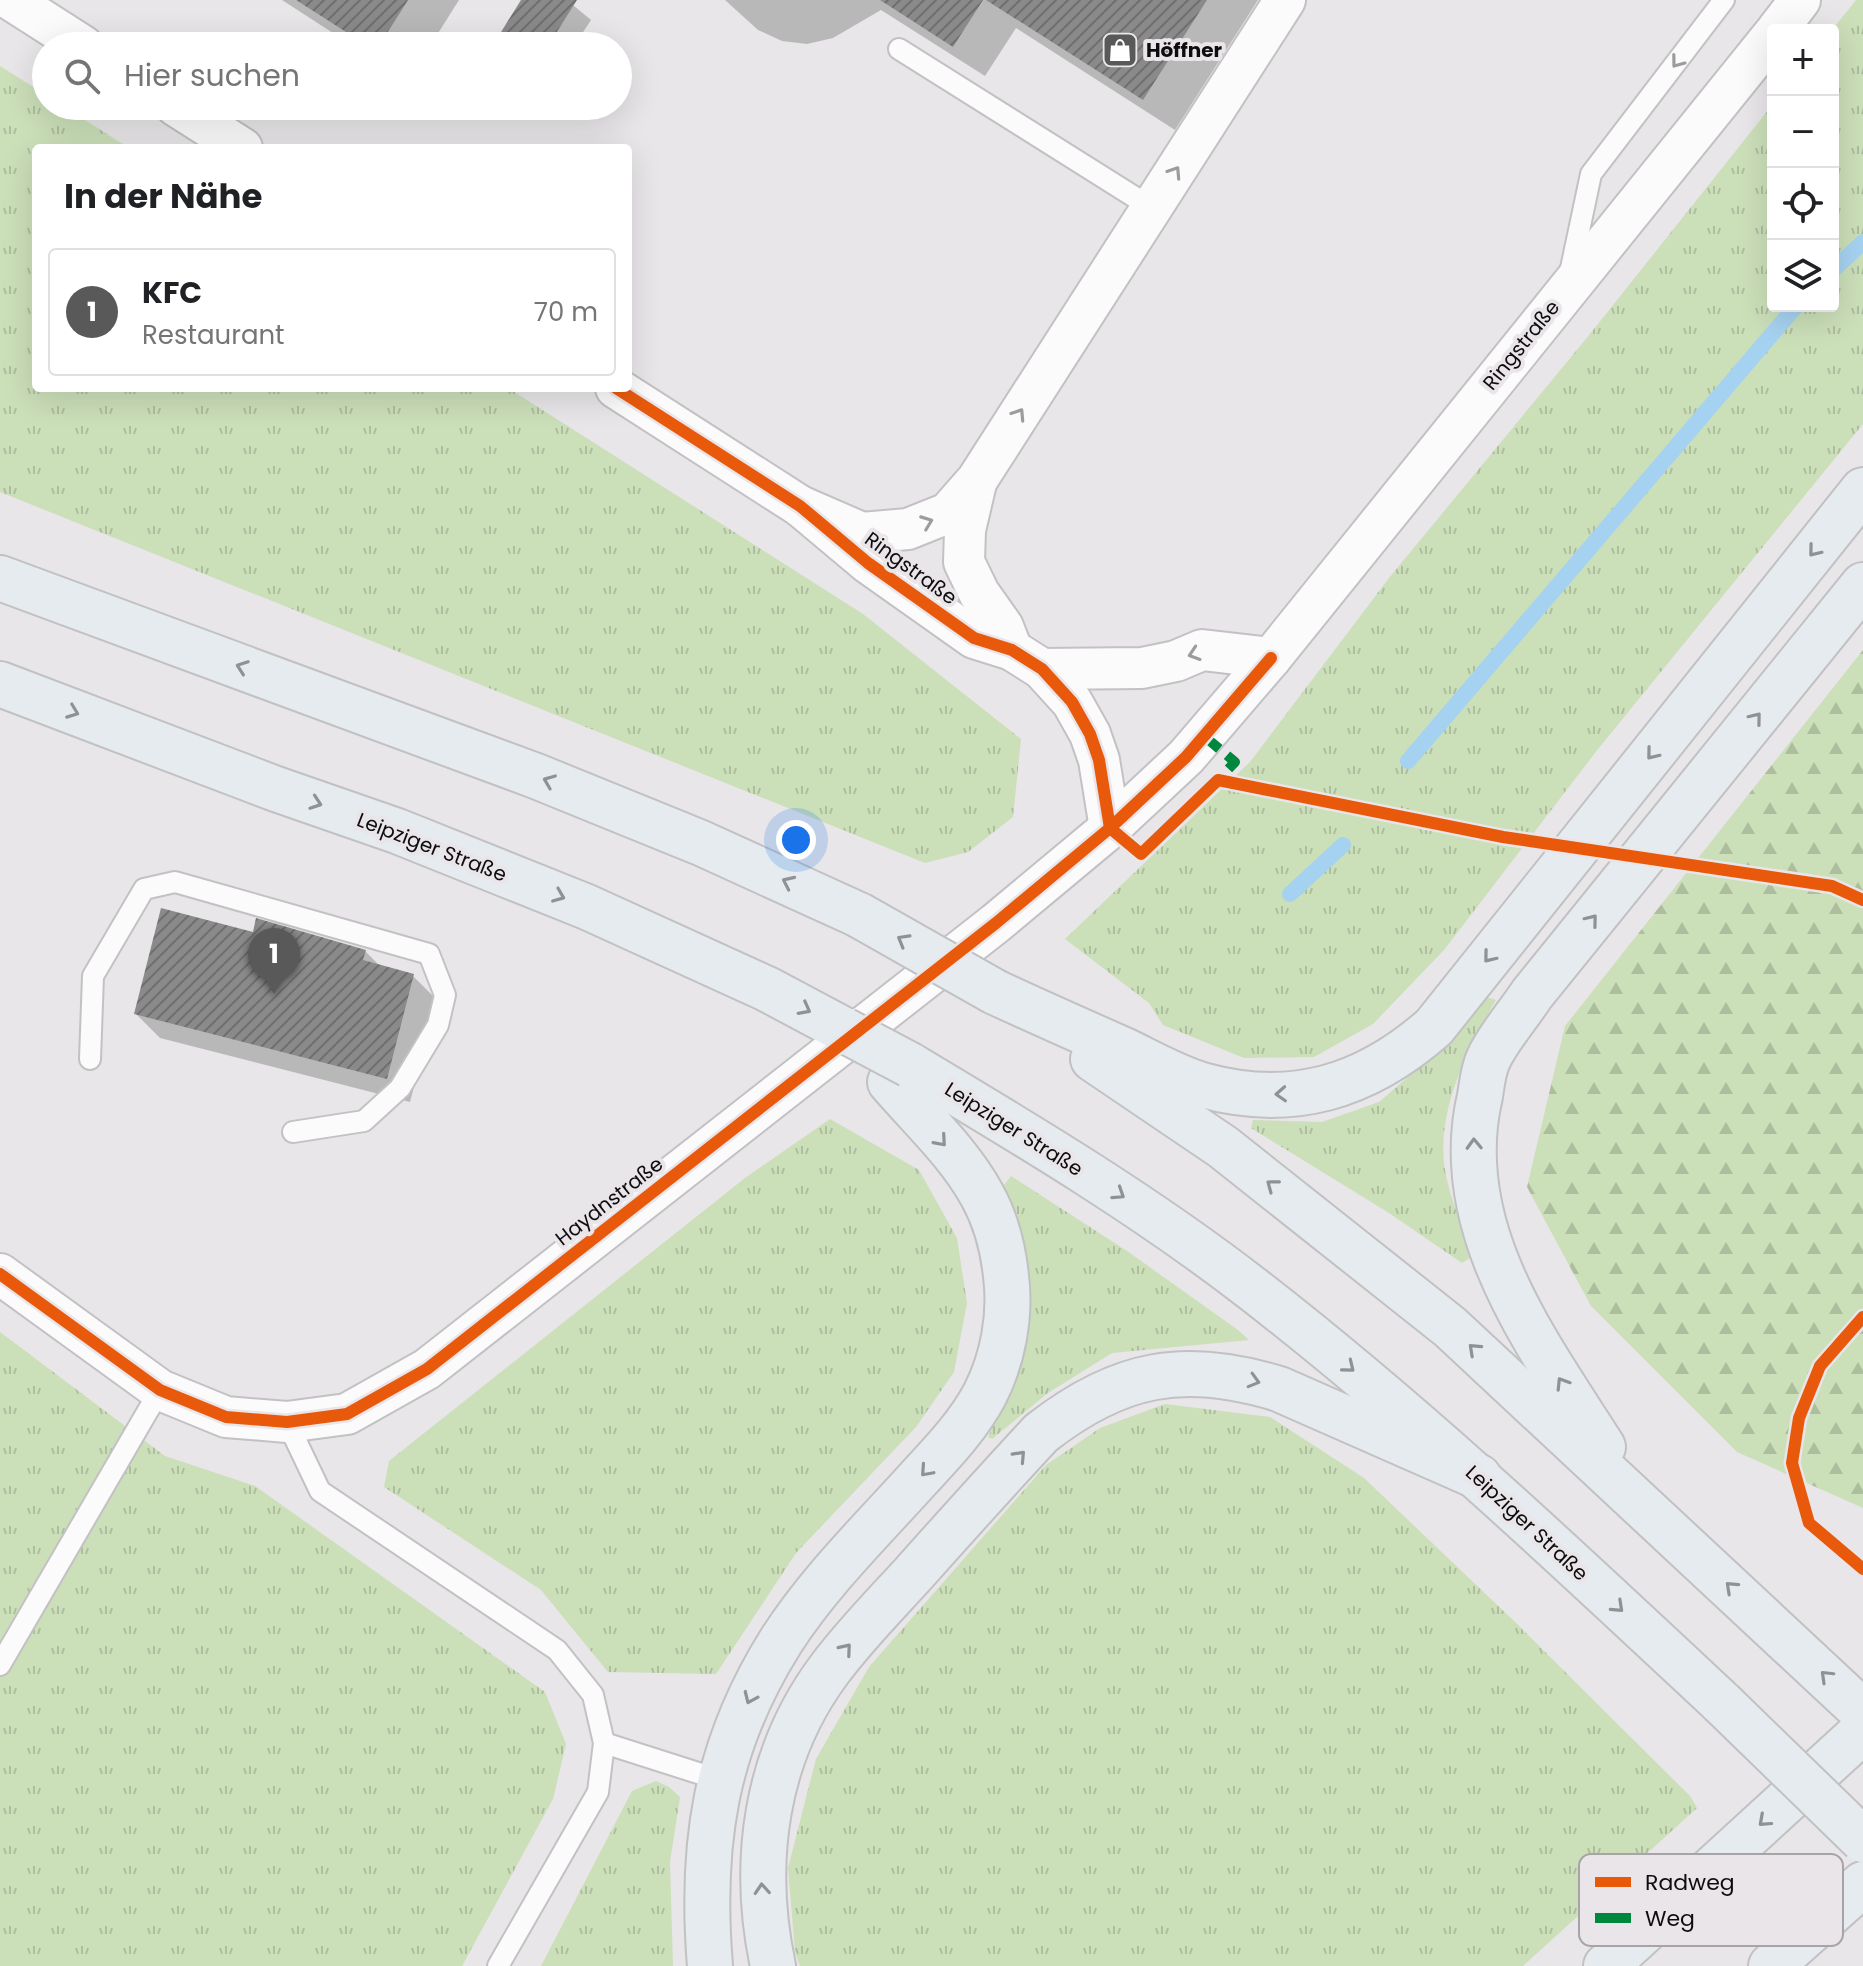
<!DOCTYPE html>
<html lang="de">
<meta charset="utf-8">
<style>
body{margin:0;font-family:Poppins,sans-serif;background:#f2f2f2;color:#202124}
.controls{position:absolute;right:24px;top:24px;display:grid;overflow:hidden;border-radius:8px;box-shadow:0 8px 32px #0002}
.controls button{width:72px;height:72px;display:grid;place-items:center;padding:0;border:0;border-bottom:2px solid #e0e0e0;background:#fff;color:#202124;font:40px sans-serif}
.you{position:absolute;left:796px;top:840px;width:28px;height:28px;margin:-20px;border:6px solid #fff;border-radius:50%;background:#1a73e8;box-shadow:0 0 0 12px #1a73e833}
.badge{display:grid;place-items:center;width:52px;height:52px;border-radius:50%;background:#5a595a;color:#fff;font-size:26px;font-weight:700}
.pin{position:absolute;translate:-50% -66px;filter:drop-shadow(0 2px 4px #0008)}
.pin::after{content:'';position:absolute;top:42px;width:28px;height:24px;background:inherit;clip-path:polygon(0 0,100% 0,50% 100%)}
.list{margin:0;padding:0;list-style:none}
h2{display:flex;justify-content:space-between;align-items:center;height:104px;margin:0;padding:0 32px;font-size:34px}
h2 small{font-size:26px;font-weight:400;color:#757577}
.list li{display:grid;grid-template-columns:52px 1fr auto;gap:24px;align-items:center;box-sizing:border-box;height:128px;margin:0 16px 16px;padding:0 16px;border:2px solid #e0e0e0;border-radius:8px}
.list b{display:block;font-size:30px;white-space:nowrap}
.list p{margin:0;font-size:26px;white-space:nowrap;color:#757577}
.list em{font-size:26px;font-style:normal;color:#757577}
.icon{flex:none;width:44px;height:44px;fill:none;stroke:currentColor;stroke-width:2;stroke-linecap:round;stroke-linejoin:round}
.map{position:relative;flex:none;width:1863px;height:1966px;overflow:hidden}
.search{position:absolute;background:#fff;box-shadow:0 8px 32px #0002;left:32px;top:32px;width:600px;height:88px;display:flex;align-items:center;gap:20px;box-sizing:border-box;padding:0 28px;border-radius:44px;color:#757577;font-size:30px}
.panel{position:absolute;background:#fff;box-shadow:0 8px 32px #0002;left:32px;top:144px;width:600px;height:248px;border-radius:8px}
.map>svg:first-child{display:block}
</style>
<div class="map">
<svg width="1863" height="1966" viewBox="0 0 1863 1966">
<defs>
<pattern id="grass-tufts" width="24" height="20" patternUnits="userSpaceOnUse" patternTransform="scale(2)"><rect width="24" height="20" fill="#cbdfb9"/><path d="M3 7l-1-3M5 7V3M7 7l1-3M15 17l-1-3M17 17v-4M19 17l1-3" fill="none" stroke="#adbe9e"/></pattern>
<pattern id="forest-firs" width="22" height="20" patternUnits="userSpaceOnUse" patternTransform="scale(2)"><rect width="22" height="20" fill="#cbdfb9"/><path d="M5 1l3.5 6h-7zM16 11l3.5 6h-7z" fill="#adbe9e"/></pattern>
<pattern id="building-hatch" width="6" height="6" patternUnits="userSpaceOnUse" patternTransform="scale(2)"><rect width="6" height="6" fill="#8b8a8b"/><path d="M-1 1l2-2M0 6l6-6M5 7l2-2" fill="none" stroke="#706f70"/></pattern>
</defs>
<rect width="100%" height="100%" fill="#e8e6e8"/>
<g fill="url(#grass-tufts)">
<polygon points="1856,0 1863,0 1863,424 1598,749 1444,950 1373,1024 1314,1057 1244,1058 1163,1025 1149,1003 1065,939 1250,762 1389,578 1590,334 1773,104 1773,306 1833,306 1832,30"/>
<polygon points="0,66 46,95 46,106 63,106 129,148 36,148 36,388 508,388 863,614 1021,739 1013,817 968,852 925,863 0,492"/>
<path d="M1486 997 1496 1000C1466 1051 1432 1119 1447 1180 1453 1206 1464 1231 1473 1256L1462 1263 1389 1213 1251 1128 1253 1120 1322 1122 1379 1102 1438 1051Z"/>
<polygon points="830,1119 919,1170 957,1238 967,1303 954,1372 916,1427 796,1553 716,1674 608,1672 541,1590 384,1487 389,1461 745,1178"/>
<polygon points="1011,1176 1127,1251 1238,1330 1249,1340 1112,1353 1048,1393 992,1439 988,1437 1012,1383 1030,1309 1021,1232 1004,1185"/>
<polygon points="0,1332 165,1456 255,1486 545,1692 566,1744 553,1799 462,1966 0,1966"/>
<polygon points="1165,1404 1270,1417 1364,1478 1514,1621 1690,1796 1697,1808 1523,1966 800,1966 795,1952 788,1868 816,1759 869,1667 1046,1465 1100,1428"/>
<polygon points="656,1781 669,1787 680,1797 670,1862 673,1966 541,1966 632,1791"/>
</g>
<polygon fill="url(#forest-firs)" points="1863,650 1863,1508 1737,1452 1591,1306 1527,1187 1565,1026"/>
<g fill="#0003">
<polygon points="282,0 459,0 430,46 353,46"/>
<polygon points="524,0 567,0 591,20 574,46 517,46 503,32"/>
<polygon points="725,0 1258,0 1175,130 1016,28 985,76 881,10 833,38 807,44 782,41 758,30"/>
<polygon points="254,934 365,951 381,967 413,976 437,1000 410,1102 160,1038 136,1014"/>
</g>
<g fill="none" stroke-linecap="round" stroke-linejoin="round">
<g stroke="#a6d2f1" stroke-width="16">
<polyline points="1833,270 1863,242"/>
<polyline points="1408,761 1796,306"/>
<polyline points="1290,894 1343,845"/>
</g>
</g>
<g fill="url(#building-hatch)">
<polygon points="296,0 408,0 379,46 368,46"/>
<polygon points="521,0 577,0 548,46 524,46 501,32"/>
<polygon points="880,0 983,0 953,47"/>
<polygon points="986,0 1207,0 1143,100"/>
<polygon points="161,908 253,932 256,918 366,950 363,960 414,974 387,1079 134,1014"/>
</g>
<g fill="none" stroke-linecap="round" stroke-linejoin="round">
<defs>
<g id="lane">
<polyline points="899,49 1152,208"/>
<polyline points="1570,273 1591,174 1724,0"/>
<polyline points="90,1059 93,976 144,889 175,882 429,954 445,995 438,1025 400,1088 364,1121 293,1132"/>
<polyline points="287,1422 320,1491 557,1650 593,1695 604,1743 598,1792 498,1966"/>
<polyline points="0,1665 160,1390"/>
<polyline points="604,1743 720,1780"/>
</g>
<g id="street">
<polyline points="11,0 83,46"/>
<polyline points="1777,30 1800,0"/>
<polyline points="176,106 242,148"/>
<polyline points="616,388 800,506 868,563 974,638 1012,650 1042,669 1072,702 1090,734 1099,760 1110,828"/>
<polyline points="976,483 965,530 964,562 979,593 1003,627 1012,650"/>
<polyline points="800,506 862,533 908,529 948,513 977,480 1285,0"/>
<polyline points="1042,669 1142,668 1176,661 1202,650 1271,658"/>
<polyline points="0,1274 160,1390 226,1417 287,1422 347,1414 427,1369 996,923 1110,828 1186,757 1271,658 1773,35"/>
</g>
<g id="highway">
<polyline points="0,578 536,776 701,843 859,915"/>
<polyline points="0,684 276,789 397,831 587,907 767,989 844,1030"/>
<path d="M995 992C1038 1012 1081 1031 1124 1050 1149 1062 1175 1077 1202 1085 1292 1110 1366 1087 1434 1027L1863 490"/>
<polyline points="1093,1059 1223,1147 1450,1327 1863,1712"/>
<path d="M910 1065C1027 1135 1146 1206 1254 1290 1419 1418 1570 1561 1722 1703"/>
<path d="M1603 1447C1536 1342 1449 1227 1480 1096 1482 1084 1483 1071 1488 1060 1497 1039 1519 1014 1532 994L1863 585"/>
<path d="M710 1966C700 1844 715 1746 781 1641 819 1582 871 1531 918 1479 943 1452 968 1426 985 1394 1003 1359 1011 1315 1006 1276 1003 1247 996 1220 982 1195 959 1153 921 1118 890 1082"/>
<path d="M773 1966C751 1863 765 1756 829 1670 855 1635 885 1605 914 1573 956 1526 998 1479 1041 1433 1119 1372 1184 1360 1279 1389L1479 1477"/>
<polyline points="1606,1966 1863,1731"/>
<polyline points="1771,1966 1863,1884"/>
</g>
</defs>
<use href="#lane" stroke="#c3c1c3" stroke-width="24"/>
<use href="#street" stroke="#c3c1c3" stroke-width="44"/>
<use href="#highway" stroke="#c2c1c2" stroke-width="48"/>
<use href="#lane" stroke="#fcfbfc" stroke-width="20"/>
<use href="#street" stroke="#fcfbfc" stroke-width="40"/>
<use href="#highway" stroke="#e5ebef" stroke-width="44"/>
<defs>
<g id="highway-bridge">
<polyline points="859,915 995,992"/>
<polyline points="844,1030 910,1065"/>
<polyline points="1722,1703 1863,1840"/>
</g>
</defs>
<use href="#highway-bridge" stroke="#c2c1c2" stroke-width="48" stroke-linecap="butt"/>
<use href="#highway-bridge" stroke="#e5ebef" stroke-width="44"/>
<polyline stroke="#00873e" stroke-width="10" stroke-dasharray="20 10" stroke-linecap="butt" points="1204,736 1235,762 1218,780"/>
<defs>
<g id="cycleway">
<polyline points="616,388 800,506 868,563 974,638 1012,650 1042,669 1072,702 1090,734 1099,760 1110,828"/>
<polyline points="1110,828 1141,854 1218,780 1503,837 1832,886 1863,900"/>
<polyline points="0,1274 160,1390 226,1417 287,1422 347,1414 427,1369 996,923 1110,828 1186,757 1271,658"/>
<polyline points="1863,1317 1820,1366 1799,1418 1792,1463 1809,1523 1863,1569"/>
</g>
</defs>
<use href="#cycleway" stroke="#e9e5e9" stroke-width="17"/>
<use href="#cycleway" stroke="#e8590c" stroke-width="12"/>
</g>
<defs><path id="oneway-chevron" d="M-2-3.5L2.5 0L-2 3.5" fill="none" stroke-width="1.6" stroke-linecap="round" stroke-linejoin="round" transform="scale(2)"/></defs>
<g stroke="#9d9c9d">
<use href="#oneway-chevron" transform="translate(1677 62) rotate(127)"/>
<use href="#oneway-chevron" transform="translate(1175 172) rotate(-57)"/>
<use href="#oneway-chevron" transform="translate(1019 414) rotate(-57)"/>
<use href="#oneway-chevron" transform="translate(927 522) rotate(-21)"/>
<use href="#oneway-chevron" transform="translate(1194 654) rotate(162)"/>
</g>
<g stroke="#8f9295">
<use href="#oneway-chevron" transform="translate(1814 551) rotate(129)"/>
<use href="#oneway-chevron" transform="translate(242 667) rotate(-160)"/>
<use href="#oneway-chevron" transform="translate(73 712) rotate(21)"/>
<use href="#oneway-chevron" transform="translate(1756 718) rotate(-51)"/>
<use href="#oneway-chevron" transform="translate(1652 754) rotate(129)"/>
<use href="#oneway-chevron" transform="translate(549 781) rotate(-158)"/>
<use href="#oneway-chevron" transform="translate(316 803) rotate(19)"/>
<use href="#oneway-chevron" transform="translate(788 882) rotate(-155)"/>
<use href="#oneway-chevron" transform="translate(559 896) rotate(22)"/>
<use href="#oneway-chevron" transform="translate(1592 920) rotate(-51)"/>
<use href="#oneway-chevron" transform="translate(903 940) rotate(-150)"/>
<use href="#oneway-chevron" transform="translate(1489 957) rotate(129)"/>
<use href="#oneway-chevron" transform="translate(805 1009) rotate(28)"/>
<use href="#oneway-chevron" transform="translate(1281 1094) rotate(177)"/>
<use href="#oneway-chevron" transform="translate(941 1141) rotate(49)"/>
<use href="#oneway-chevron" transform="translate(1474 1144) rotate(-92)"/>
<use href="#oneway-chevron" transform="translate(1272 1185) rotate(-143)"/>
<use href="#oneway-chevron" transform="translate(1119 1194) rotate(33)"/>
<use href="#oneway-chevron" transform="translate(1474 1349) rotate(-137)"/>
<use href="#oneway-chevron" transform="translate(1349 1367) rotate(39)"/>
<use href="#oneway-chevron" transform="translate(1254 1381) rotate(16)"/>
<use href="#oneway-chevron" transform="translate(1562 1383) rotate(-122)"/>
<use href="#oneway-chevron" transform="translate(1020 1456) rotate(-47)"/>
<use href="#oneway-chevron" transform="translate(926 1471) rotate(132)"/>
<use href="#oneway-chevron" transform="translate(1731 1587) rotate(-137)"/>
<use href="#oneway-chevron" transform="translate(1618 1607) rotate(43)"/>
<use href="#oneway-chevron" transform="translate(846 1649) rotate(-50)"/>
<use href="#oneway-chevron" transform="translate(1826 1676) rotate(-136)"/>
<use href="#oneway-chevron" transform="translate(750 1698) rotate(114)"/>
<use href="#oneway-chevron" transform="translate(1764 1821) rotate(138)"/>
<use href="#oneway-chevron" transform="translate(762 1889) rotate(-94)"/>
</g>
<defs>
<symbol id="shop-square" viewBox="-11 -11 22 22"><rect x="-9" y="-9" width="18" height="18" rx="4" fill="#5a595a" stroke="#e9e5e9"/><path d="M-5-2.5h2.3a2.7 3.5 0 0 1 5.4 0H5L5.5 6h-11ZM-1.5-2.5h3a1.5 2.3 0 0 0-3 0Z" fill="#fff"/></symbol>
</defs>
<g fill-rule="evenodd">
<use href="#shop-square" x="1100" y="30" width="40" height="40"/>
</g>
<g text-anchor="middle" stroke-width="8" stroke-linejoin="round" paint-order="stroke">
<g font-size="20" font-weight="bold" fill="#0e0d0e" stroke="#e9e5e9" text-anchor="start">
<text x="1146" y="57">Höffner</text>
</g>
<g font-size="20" fill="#0e0d0e" stroke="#e9e5e9">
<text transform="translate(1521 345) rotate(-51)" y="7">Ringstraße</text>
<text transform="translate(911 568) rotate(36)" y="7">Ringstraße</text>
<text transform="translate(432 847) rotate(21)" y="7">Leipziger Straße</text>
<text transform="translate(1014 1129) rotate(32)" y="7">Leipziger Straße</text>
<text transform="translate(609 1201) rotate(-38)" y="7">Haydnstraße</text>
<text transform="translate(1527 1523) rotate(43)" y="7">Leipziger Straße</text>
</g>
</g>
<rect x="1579" y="1854" width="264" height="92" rx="12" fill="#e9e5e9" stroke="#a7a4a7" stroke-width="2"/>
<rect x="1595" y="1877" width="36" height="10" fill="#e8590c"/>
<rect x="1595" y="1913" width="36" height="10" fill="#00873e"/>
<g font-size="22" fill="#0e0d0e">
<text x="1645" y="1890">Radweg</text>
<text x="1645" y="1926">Weg</text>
</g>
</svg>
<div class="controls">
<button>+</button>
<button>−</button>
<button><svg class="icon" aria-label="locate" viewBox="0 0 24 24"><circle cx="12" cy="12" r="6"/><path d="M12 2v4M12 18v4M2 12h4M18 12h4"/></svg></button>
<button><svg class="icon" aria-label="layers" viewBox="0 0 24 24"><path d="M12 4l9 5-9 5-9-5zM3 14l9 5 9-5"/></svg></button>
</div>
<div class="you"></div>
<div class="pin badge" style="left:274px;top:994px">1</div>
<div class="search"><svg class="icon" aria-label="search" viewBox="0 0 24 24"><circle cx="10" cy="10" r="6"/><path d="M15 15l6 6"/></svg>Hier suchen</div>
<section class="panel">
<h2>In der Nähe<small></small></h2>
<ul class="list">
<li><span class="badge">1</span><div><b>KFC</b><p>Restaurant</p></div><em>70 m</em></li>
</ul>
</section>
</div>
